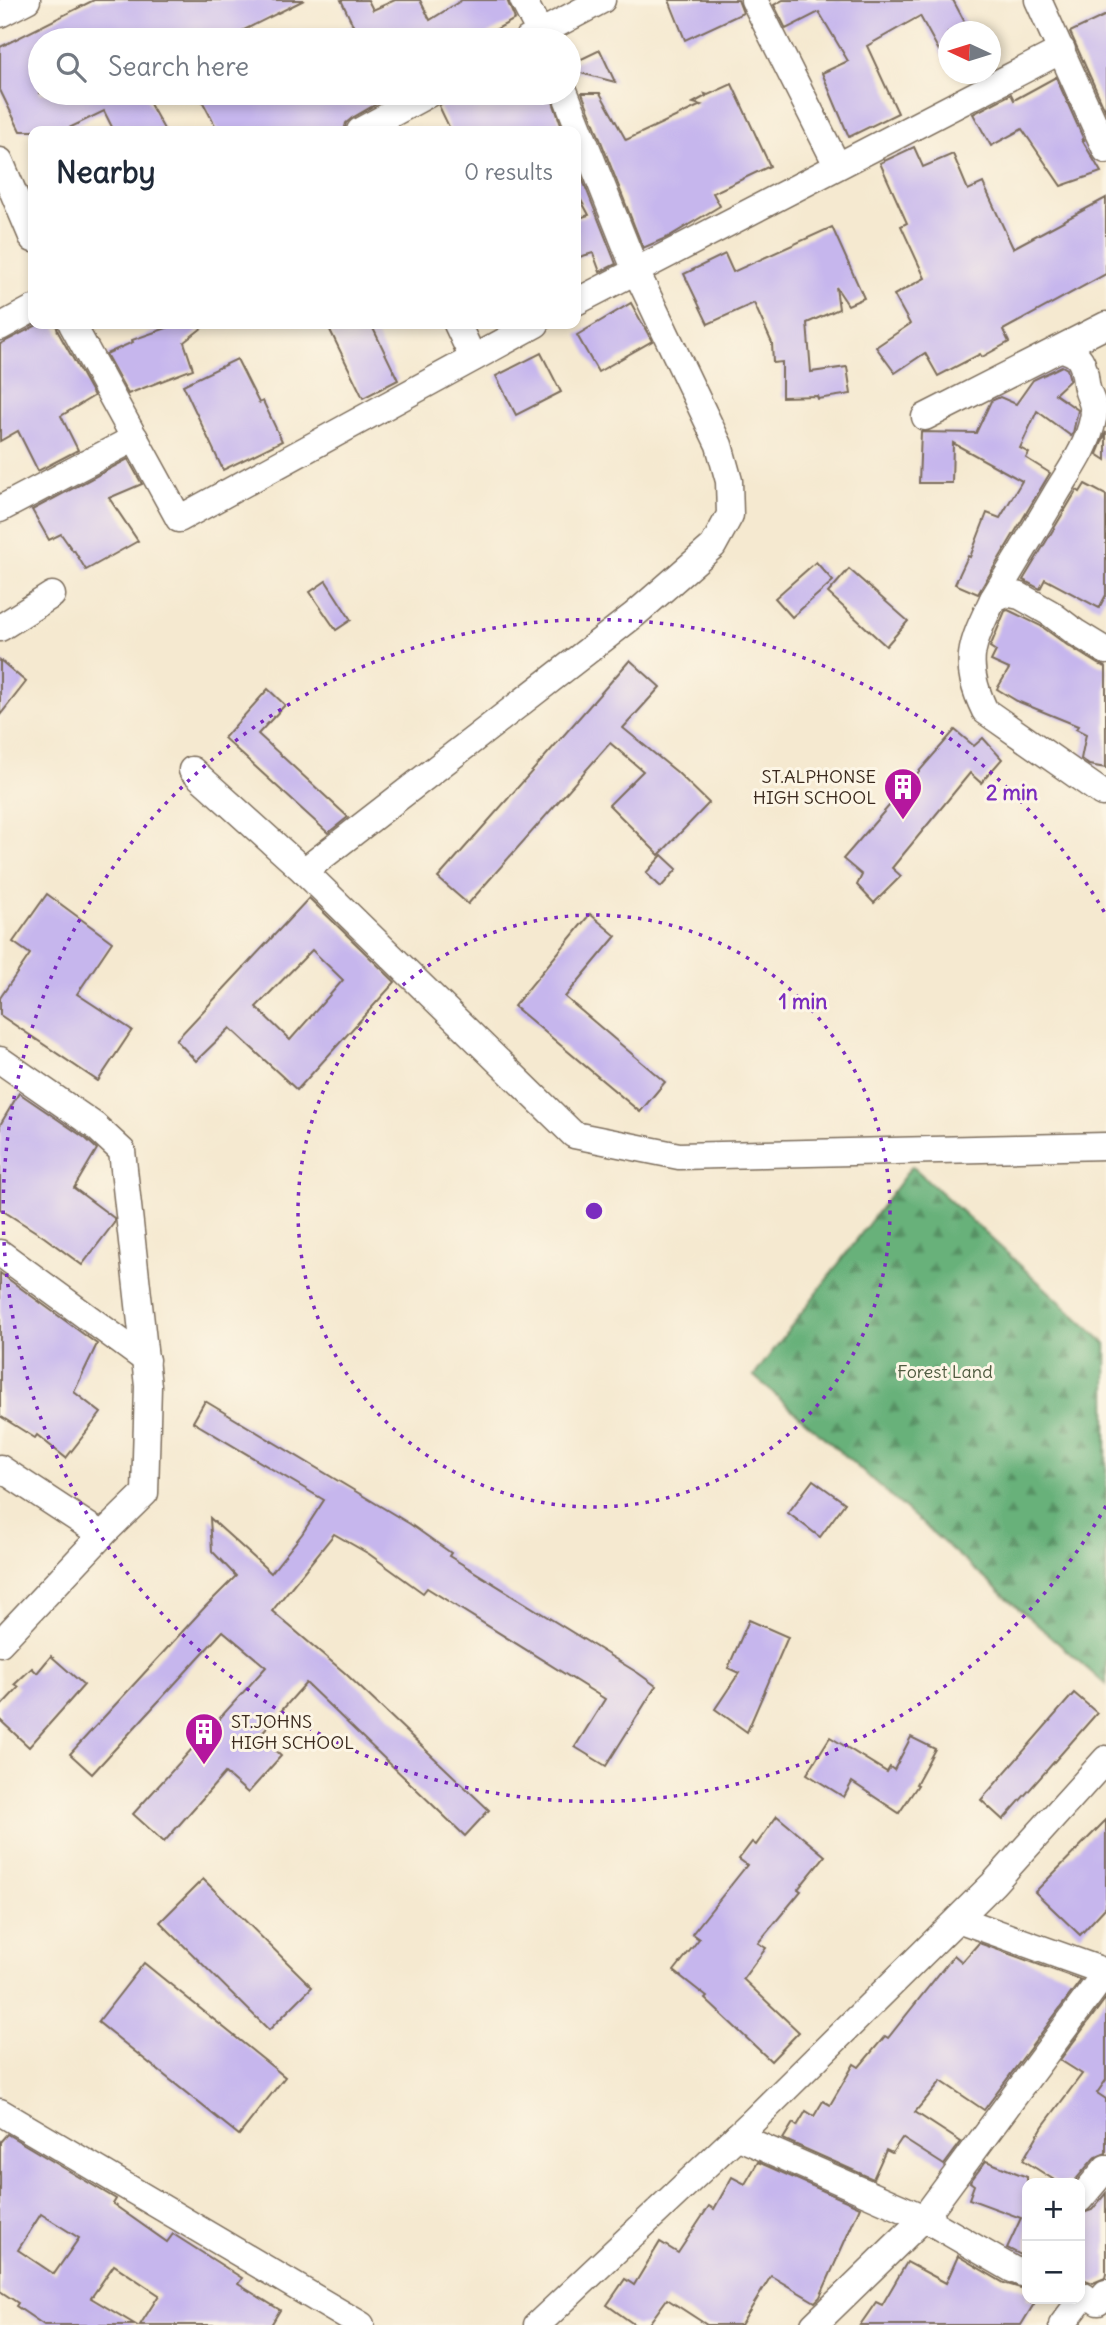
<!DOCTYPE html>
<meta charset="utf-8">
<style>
body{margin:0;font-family:Delius,sans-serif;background:#f6f6f7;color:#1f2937}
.controls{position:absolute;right:21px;bottom:21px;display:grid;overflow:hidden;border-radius:14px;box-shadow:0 4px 10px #0003}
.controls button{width:63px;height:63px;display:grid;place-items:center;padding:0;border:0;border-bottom:2px solid #e0e1e3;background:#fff;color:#1f2937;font:35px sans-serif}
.compass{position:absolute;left:938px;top:21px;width:63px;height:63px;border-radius:50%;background:#fff;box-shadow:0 4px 10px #0003;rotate:274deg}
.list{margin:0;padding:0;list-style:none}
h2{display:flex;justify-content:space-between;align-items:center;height:91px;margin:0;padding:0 28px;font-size:30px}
h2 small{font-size:23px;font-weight:400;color:#747a83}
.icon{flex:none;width:38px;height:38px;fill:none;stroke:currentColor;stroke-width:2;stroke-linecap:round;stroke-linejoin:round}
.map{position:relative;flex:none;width:1106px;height:2325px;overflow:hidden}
.search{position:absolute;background:#fff;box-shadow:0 4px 10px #0003;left:28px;top:28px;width:553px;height:77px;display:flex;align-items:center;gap:18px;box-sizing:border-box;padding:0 24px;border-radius:38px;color:#747a83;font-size:26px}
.panel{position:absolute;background:#fff;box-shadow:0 4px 10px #0003;left:28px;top:126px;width:553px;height:203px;border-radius:14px}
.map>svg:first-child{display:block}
</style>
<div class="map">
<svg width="1106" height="2325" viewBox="0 0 1106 2325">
<defs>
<pattern id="forest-firs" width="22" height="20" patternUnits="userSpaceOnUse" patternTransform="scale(1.75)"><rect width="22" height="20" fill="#67b17a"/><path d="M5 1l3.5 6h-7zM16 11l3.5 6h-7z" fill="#569063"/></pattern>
</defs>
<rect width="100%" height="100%" fill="#fcf5e5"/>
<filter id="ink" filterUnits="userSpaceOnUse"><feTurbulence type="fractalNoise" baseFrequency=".0143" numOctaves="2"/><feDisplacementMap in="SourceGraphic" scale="14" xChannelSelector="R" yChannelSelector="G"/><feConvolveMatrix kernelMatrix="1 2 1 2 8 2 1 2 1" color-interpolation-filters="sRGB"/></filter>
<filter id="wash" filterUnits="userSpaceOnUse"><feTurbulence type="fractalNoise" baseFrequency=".00686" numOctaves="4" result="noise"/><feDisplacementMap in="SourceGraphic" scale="28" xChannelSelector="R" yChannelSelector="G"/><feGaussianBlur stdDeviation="1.57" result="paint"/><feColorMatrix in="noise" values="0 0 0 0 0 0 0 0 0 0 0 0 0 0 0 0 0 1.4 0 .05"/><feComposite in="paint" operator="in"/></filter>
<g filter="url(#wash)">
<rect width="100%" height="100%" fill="#f5e9d0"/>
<polygon fill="url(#forest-firs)" stroke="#516e4c" stroke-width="2" points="912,1166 1106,1344 1106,1685 754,1376"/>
<g id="blocks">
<g fill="#c6b6ed" fill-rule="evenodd">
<polygon points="94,0 304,0 242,31 248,40 40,40 40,93 144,93 165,131 114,131 104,111 63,131 20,131 0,90 0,47"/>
<polygon points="341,0 368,0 373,10 395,0 420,0 430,20 462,0 507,0 515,19 477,40 323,40 353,25"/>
<polygon points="669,0 738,0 743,13 685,40"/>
<polygon points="783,0 953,0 970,32 948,32 948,67 920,16 867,46 898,113 849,137 822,73 848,61 819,12 786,29 774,5"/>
<polygon points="1106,15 1106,112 1070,32"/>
<polygon points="600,50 615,82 569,70 569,65"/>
<polygon points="1056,77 1084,140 1082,140 1101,172 1061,186 1022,129 991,146 973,114 1011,94 1014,100"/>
<polygon points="732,84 770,166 713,193 720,206 668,237 643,248 582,93 600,93 626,140 701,105 693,103 706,96 705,94 708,95"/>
<polygon points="198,93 382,93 385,99 352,118 346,123 344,131 218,131"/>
<polygon points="446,93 550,93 563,131 451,131 439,106 444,101"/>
<polygon points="914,147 923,167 953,154 968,190 983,183 1013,248 1106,198 1106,274 1003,330 1009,342 982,357 980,354 938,376 925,353 895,373 876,347 910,324 894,295 925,278 901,226 907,223 880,163"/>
<polygon points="582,178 616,264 600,272 593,253 576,258 576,219 589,215 576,191 576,182"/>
<polygon points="832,227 864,298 848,305 836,287 839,309 807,323 811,372 847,367 851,394 818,399 817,396 782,397 782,362 773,363 772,343 754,303 708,324 684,274 725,254 733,272"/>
<polygon points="631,303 652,341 598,372 577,335"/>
<polygon points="39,324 56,324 58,332 94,396 61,416 78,450 38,471 18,431 0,441 0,344"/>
<polygon points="178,324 207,324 184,342 193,369 128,394 106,354 133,342 132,340"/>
<polygon points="344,324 371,324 398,380 363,398 330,330"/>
<polygon points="541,353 561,392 516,415 496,376"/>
<polygon points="237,359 259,403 263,401 282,441 223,470 183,385"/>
<polygon points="1062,366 1067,369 1070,380 1055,394 1078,410 1073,433 1071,436 1037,411 1020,448 1029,453 1026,458 1050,473 978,594 955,584 968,556 970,557 987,513 1000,518 1022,481 953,443 952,483 919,483 921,432 976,433 991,401 1000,397 1016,404 1033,380"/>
<polygon points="1106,432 1106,460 1097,454"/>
<polygon points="128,459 142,484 109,498 138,541 86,570 74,550 73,551 61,534 49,540 32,510"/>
<polygon points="1085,484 1106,495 1106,595 1099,608 1045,579 1040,589 1023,580 1077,490 1080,492"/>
<polygon points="816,562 833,581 792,617 775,598"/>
<polygon points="849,569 908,621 886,646 828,593"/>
<polygon points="326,581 351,620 336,630 310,592"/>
<polygon points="1008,610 1041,626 1067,645 1098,664 1106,667 1106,768 1089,765 1081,759 1086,734 1076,729 1078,726 1017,701 997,689 1009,669 991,661 996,651 990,647 1005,611"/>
<polygon points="0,660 26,682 0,715"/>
<polygon points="630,660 660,687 623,728 677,772 709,803 659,855 609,805 643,771 610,743 468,904 438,878"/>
<polygon points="268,689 285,705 258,734 348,817 328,833 224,738"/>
<polygon points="955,730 974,746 983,738 1002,759 981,783 970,773 892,868 901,876 874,903 857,885 862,875 843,859"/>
<polygon points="662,855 677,869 661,887 646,873"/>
<polygon points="47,894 112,942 77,994 132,1030 98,1081 0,1015 0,998 30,954 13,942"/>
<path d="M309 898 395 982 297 1090 230 1028 196 1061 176 1040ZM312 950 343 980 290 1040 256 1007Z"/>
<polygon points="590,914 616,936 565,997 665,1082 640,1112 514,1006"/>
<polygon points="19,1093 85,1138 97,1149 74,1188 114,1218 114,1223 82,1265 44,1237 0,1209 0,1125"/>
<polygon points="0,1273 97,1344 74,1392 101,1413 66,1458 37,1435 35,1438 0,1416"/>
<polygon points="205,1401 410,1524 451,1553 449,1556 638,1673 656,1686 606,1766 575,1747 605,1699 427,1588 423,1593 369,1554 334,1534 272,1611 345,1673 489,1810 465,1836 306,1683 259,1736 281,1756 248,1793 225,1773 164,1842 133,1814 266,1667 223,1631 92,1774 70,1754 205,1607 236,1576 212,1551 210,1518 271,1573 302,1534 324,1500 193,1422"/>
<polygon points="813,1480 845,1503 820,1537 788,1513"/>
<polygon points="749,1620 788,1637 747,1732 715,1709 739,1673 728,1668"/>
<polygon points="51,1656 84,1685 29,1747 0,1720 0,1707 19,1687 15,1684 32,1668 37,1673"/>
<polygon points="1074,1693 1097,1713 1003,1820 981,1800"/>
<polygon points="830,1737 887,1772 890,1767 894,1770 911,1737 935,1749 916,1784 918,1785 899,1813 852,1782 844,1797 807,1774"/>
<polygon points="777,1816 825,1856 798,1889 801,1891 758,1943 766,1948 743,1979 799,2032 771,2061 705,1999 707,1997 674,1971 699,1939 692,1934 747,1865 739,1859 752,1842 756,1845"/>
<polygon points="1106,1820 1106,1907 1080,1935 1035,1892"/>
<polygon points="203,1879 312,1987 269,2030 160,1922"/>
<polygon points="979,1943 1081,1980 984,2110 941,2081 915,2112 961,2142 944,2165 902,2138 892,2153 886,2150 873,2179 783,2139 793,2123 797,2126 806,2111 814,2116 823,2101 830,2105 854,2064 859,2067 885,2036 888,2038 954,1955 962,1962"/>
<polygon points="144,1963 285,2077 239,2135 98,2022"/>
<polygon points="1106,1998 1106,2080 1097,2093 1106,2099 1106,2153 1094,2158 1073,2183 1059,2183 1023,2160 1043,2126 1082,2074 1060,2060"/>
<path d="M7 2134 116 2199 113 2204 167 2242 173 2234 242 2278 238 2284 280 2310 271 2325H140L159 2295 114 2265 91 2298 136 2325H44L16 2306 18 2303 0 2291V2142ZM41 2214 79 2238 54 2274 18 2250Z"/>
<polygon points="986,2161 1027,2177 1027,2258 1007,2248 1021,2218 969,2199 974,2185 970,2182"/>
<polygon points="758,2162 860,2207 820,2297 815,2302 771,2276 741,2325 707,2325 667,2299 648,2325 635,2325 607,2305 625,2279 634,2285 660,2242 678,2253 709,2206 714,2209 732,2177 745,2184"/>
<polygon points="1106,2193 1106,2274 1105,2278 1093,2283 1080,2278 1080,2214 1092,2210"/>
<polygon points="958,2256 1004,2283 1027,2290 1027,2299 1037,2299 1021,2325 860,2325 876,2302 882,2305 907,2262 946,2283"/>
</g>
</g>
</g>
<g filter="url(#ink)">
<use href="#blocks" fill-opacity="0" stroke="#7c6d5c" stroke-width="2"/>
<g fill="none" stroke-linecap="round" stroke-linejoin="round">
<defs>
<g id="minor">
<polyline points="523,0 544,40"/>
<polyline points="754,0 837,165"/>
<polyline points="1038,0 1106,150"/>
<polyline points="0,14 27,0"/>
<polyline points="527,40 602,0"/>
<polyline points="360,131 430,93"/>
<polyline points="0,161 33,239"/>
<polyline points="576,302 1062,50"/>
<polyline points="72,324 179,519 536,324"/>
<polyline points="457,324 473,358"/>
<polyline points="0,327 33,309"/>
<path d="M1060 349C1081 352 1084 364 1086 383 1087 396 1097 405 1093 419 1088 446 1071 469 1057 492 1036 528 1014 564 993 599L1006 593 1020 596 1050 613 1075 632 1106 651"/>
<polyline points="925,417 1106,325"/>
<polyline points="0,509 135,438"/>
<path d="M993 599C971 645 962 663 985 711L1102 793"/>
<polyline points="0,628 52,595"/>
<polyline points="192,770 304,871 574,1135 679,1156 1106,1146"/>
<polyline points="304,871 634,615 713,546 730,515 729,481 719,445 635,269 565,93"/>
<polyline points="0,1060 95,1126 122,1151 148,1386 145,1493 102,1535 0,1643"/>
<polyline points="0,1253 146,1360"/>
<polyline points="0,1468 102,1535"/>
<polyline points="958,1919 1106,1972"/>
<polyline points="0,2112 361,2325"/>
<polyline points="737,2136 924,2218 1012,2269 1027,2275"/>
<polyline points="1080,2199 1106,2168"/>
<polyline points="1098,2302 1106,2293"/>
<polyline points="537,2325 752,2122 993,1884 1106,1759"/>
<polyline points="814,2325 924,2218 1106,1972"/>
<polyline points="1062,2325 1084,2296"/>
</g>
</defs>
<use href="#minor" stroke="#7c6d5c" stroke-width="29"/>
<use href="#minor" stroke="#fff" stroke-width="26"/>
</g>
</g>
<g fill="none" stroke="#7b2cbf" stroke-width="3.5" stroke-dasharray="3.5 7">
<circle cx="594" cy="1211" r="296"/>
<path d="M1106 1506A591 591 0 1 1 1106 915"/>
</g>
<defs>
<symbol id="building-pin" viewBox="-11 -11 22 30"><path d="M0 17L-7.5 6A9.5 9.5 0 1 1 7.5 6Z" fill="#b5179e" stroke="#fcf5e5"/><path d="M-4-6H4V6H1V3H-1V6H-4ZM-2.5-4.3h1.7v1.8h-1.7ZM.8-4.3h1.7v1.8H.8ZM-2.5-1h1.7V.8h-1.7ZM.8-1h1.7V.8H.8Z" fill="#fff"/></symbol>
</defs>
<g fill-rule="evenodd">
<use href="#building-pin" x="881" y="765" width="44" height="60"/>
<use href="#building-pin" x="182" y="1710" width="44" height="60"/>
</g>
<g text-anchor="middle" stroke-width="6" stroke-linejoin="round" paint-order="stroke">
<g font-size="18" fill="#3b2a1e" stroke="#fcf5e5" text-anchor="end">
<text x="876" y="783">ST.ALPHONSE<tspan x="876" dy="21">HIGH SCHOOL</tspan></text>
<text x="231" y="1728" text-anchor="start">ST.JOHNS<tspan x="231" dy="21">HIGH SCHOOL</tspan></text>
</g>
<g font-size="18" fill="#4f5b40" stroke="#fcf5e5">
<text x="945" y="1378">Forest Land</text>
</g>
</g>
<circle cx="594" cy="1211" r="10" fill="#7b2cbf" stroke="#fcf5e5" stroke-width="3.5"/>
<g font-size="21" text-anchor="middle" font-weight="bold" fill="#7b2cbf" stroke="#fcf5e5" stroke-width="6" stroke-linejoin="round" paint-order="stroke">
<text x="1012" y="800">2 min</text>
<text x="803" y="1009">1 min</text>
</g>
</svg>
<div class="controls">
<button>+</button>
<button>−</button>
</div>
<svg class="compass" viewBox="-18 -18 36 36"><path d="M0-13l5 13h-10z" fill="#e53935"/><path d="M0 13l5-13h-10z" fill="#747a83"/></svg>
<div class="search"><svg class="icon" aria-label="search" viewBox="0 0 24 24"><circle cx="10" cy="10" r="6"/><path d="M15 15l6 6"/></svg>Search here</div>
<section class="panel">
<h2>Nearby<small>0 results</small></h2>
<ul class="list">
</ul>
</section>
</div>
